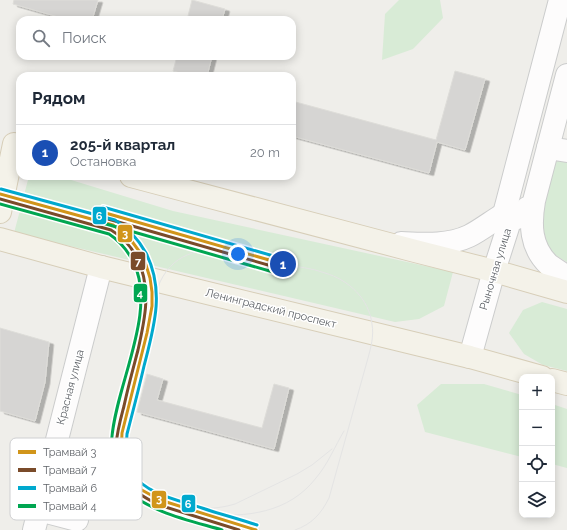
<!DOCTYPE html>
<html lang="ru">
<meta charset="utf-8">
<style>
body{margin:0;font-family:Raleway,sans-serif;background:#f6f6f7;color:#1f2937}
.controls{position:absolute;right:12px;bottom:12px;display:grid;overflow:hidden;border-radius:8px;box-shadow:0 2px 10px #0003}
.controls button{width:36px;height:36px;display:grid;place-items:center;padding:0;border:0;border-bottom:1px solid #e0e1e3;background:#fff;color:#1f2937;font:20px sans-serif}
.you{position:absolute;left:238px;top:254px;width:14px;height:14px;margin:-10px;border:3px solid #fff;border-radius:50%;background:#1a73e8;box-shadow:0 0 0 6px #1a73e833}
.badge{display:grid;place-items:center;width:26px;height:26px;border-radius:50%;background:#0b8043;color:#fff;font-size:13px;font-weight:700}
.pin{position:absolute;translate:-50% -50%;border:2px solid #fff;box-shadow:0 1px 4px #0006}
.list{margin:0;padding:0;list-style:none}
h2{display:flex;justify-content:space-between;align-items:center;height:52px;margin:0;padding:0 16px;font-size:17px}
h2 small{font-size:13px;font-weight:400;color:#747a83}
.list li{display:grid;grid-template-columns:26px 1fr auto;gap:12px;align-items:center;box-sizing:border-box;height:56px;padding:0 16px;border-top:1px solid #e0e1e3}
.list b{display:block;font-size:15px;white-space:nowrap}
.list p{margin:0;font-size:13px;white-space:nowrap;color:#747a83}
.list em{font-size:13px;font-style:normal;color:#747a83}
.icon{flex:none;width:22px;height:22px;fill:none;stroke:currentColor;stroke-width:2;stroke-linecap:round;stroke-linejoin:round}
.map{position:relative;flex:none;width:567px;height:530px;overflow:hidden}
.search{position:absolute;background:#fff;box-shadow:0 2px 10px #0003;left:16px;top:16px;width:280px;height:44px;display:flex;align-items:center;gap:10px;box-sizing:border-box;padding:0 14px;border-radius:12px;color:#747a83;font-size:15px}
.panel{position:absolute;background:#fff;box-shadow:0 2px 10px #0003;left:16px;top:72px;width:280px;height:108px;border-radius:12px}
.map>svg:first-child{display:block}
</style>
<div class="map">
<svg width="567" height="530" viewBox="0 0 567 530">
<defs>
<filter id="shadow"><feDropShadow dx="4.5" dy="2.5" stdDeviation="0" flood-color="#0004"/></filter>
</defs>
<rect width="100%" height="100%" fill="#efeeea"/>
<g fill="#d8ebd6">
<polygon points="399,0 440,0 443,18 413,49 382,60 385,14"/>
<polygon points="562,157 567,158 567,262 555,255 540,236 541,212 553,165"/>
<polygon points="29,176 58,176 173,211 453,272 444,306 419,319 395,322 14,233"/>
<polygon points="542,302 567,309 567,371 543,365 524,354 509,333 523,310"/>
<polygon points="441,384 484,384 522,395 522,457 425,432 417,405"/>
<polygon points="552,404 567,409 567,468 552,464"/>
</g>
<g fill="#d6d5d3" stroke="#deddd9" filter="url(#shadow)">
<polygon points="14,0 98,0 92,20 69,20 13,4"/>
<polygon points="192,0 225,9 222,20 187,20"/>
<polygon points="177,56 212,56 207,76 191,76 173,71"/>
<polygon points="455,71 485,79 465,150 437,142 429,173 292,136 292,101 436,140"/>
<polygon points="0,328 49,342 45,382 35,421 0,411"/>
<polygon points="147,374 163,379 157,400 262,428 274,384 289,388 274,449 137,412"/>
</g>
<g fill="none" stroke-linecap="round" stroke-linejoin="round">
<defs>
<g id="minor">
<path d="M567 75 534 201C530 224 530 247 549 265 555 269 561 273 567 277"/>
<polyline points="548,148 567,151"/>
<polyline points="504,214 560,0"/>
<path d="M401 243C423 244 448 246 469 236 481 230 492 221 504 214"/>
<polyline points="470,357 494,271 510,221 517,218 527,208"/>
<polyline points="39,510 77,520"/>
<polyline points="34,530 101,267"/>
</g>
<g id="major">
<polyline points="131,176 415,251 494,271 567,292"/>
<polyline points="0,212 14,144"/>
<polyline points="0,239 101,267 470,357 542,377"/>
<polyline points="552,380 567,384"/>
</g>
</defs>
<use href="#minor" stroke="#cbcccc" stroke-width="24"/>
<use href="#major" stroke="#d7ceb8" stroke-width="24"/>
<use href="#minor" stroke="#fdfcfc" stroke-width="22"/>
<use href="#major" stroke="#f4f2e9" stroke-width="22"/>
<g stroke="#e4e4e4" stroke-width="1">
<path d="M283 264C297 267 312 268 325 273 349 280 369 299 372 324 374 336 371 347 368 358L329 498C321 514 312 524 295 530"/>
<path d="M150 321C153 308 155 294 160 282 176 249 204 249 236 250"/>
<path d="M178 507C198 509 215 510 235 504L297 474 312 465 332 449"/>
<path d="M205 514C246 518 289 513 316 478 328 464 335 446 344 431"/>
</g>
<defs>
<g id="tram-1">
<polyline points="0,194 113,225 128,236 139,251 146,265 150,278 152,292 152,306 147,333 122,433 121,456 128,474 140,489 160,500 256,530"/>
<polyline points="102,212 283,264"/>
</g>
<g id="tram-2">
<path d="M0 199 111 230C123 237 131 246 137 258 152 288 145 319 138 350 133 369 128 387 124 406 118 429 110 455 123 477 131 490 145 498 159 505L239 530"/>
<polyline points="101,217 282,269"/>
</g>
<g id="tram-3">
<path d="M1 189 115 220C129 228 138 239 146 253 165 291 154 327 144 366 139 388 133 411 127 434 126 447 125 461 132 473 147 495 178 500 202 508 220 514 239 519 257 525"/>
<polyline points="103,207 284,259"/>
</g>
<g id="tram-4">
<path d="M0 204 109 234C120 241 127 250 133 261 167 329 78 437 126 489 148 512 192 521 222 530"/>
<polyline points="99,222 280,274"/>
</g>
</defs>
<use href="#tram-1" stroke="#fff" stroke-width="6"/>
<use href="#tram-2" stroke="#fff" stroke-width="6"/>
<use href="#tram-3" stroke="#fff" stroke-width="6"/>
<use href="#tram-4" stroke="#fff" stroke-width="6"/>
<use href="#tram-1" stroke="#d1951a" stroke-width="3"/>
<use href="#tram-2" stroke="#7a4b2a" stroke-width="3"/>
<use href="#tram-3" stroke="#00a9ce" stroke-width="3"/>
<use href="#tram-4" stroke="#00a651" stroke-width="3"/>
</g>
<g text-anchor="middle" stroke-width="3" stroke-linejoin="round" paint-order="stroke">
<g font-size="11" fill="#5f6368" stroke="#fff">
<text transform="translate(495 269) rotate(-73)" y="4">Рыночная улица</text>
<text transform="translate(271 308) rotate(14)" y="4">Ленинградский проспект</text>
<text transform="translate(70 387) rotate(-75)" y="4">Красная улица</text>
</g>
</g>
<rect x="10" y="438" width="132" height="82" rx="6" fill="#fff" stroke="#cfd0d2" stroke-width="1"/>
<rect x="18" y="450" width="18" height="4" fill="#d1951a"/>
<rect x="18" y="468" width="18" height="4" fill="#7a4b2a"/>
<rect x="18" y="486" width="18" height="4" fill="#00a9ce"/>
<rect x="18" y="504" width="18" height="4" fill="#00a651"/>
<g font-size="11" fill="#5f6368">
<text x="43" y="456">Трамвай 3</text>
<text x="43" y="474">Трамвай 7</text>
<text x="43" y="492">Трамвай 6</text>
<text x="43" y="510">Трамвай 4</text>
</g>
<g stroke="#fff" stroke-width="1.5">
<rect x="92" y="206" width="15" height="19" rx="4" fill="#00a9ce"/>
<rect x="117" y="224" width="16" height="19" rx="4" fill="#d1951a"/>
<rect x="130" y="251" width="16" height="20" rx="4" fill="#7a4b2a"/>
<rect x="133" y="283" width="15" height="20" rx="4" fill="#00a651"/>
<rect x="151" y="490" width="16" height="19" rx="4" fill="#d1951a"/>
<rect x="181" y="494" width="15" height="19" rx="4" fill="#00a9ce"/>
</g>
<g font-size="11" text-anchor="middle" font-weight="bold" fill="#fff">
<text x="99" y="220">6</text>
<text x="125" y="238">3</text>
<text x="138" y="265">7</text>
<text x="140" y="297">4</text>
<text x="159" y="503">3</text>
<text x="188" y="508">6</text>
</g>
</svg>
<div class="controls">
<button>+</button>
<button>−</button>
<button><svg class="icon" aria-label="locate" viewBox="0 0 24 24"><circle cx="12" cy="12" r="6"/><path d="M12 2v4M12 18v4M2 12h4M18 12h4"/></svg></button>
<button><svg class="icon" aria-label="layers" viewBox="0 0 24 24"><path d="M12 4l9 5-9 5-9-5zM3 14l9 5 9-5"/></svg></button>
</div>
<div class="you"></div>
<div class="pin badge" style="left:283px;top:264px;background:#1a4fb4">1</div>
<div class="search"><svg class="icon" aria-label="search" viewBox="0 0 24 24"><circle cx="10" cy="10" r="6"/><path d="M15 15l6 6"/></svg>Поиск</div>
<section class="panel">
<h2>Рядом<small></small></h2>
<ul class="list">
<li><span class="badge" style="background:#1a4fb4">1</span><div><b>205-й квартал</b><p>Остановка</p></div><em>20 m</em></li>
</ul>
</section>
</div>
